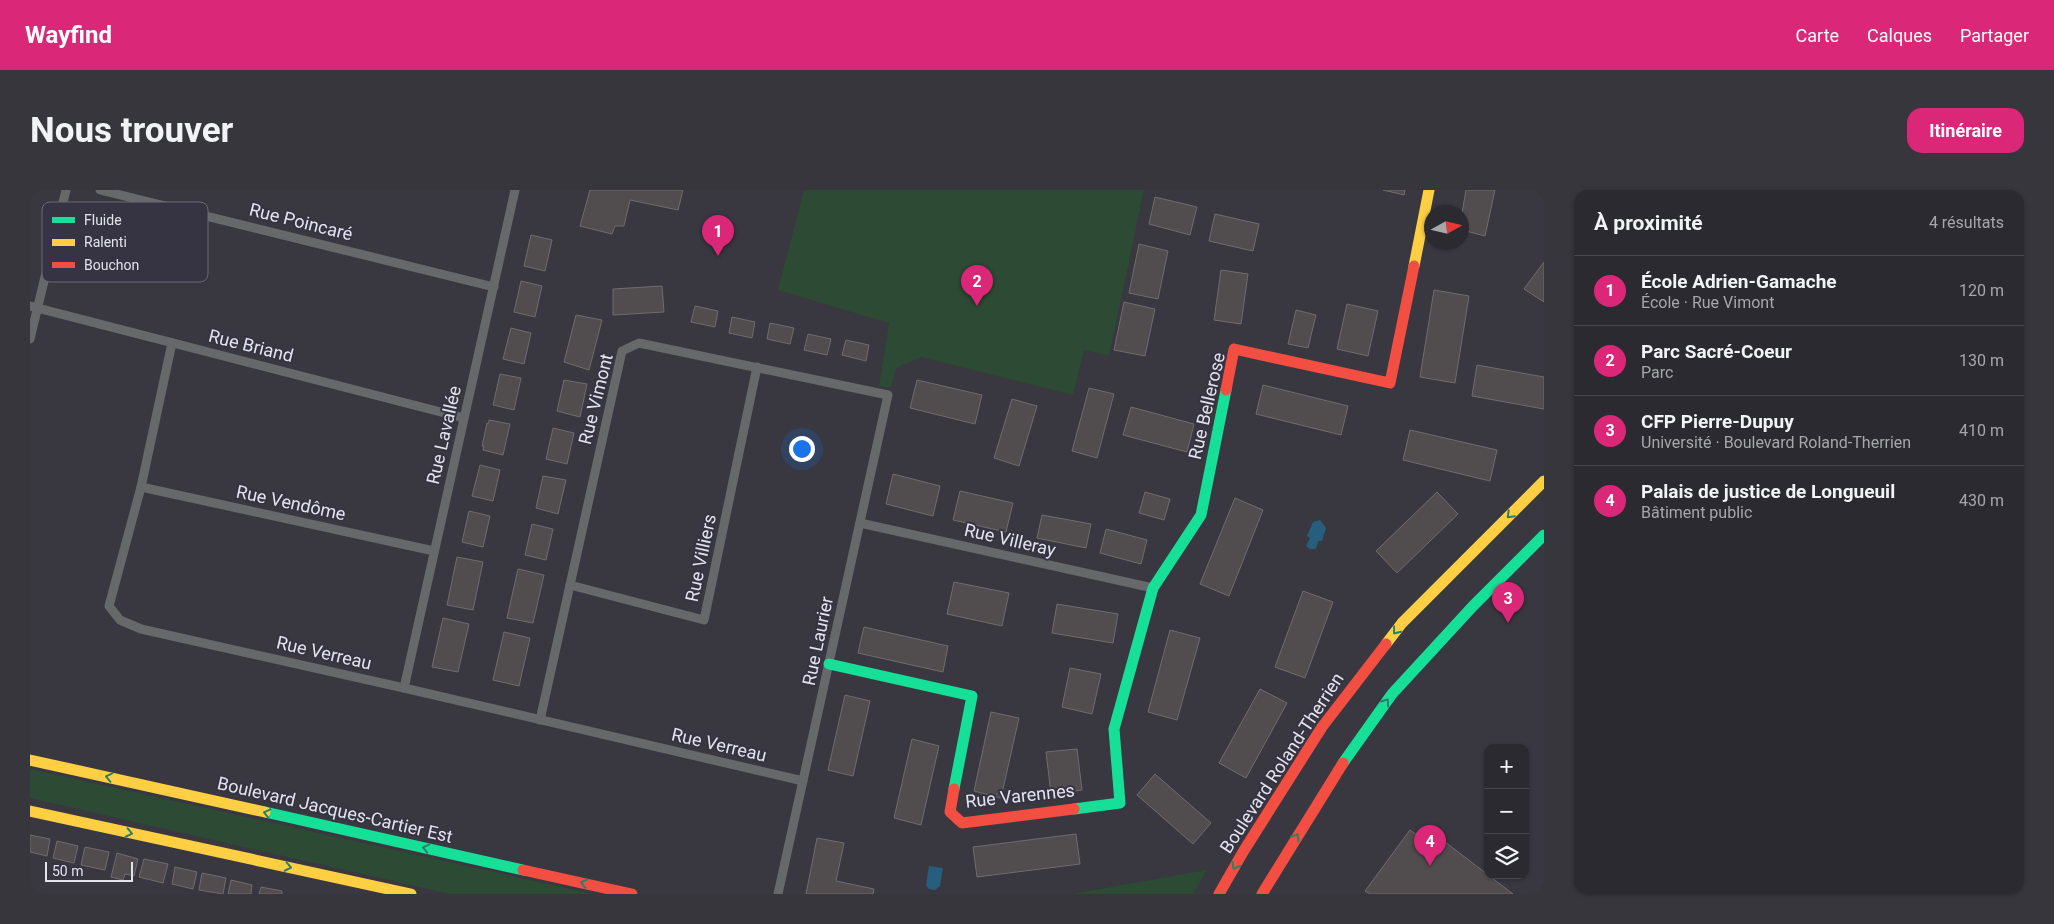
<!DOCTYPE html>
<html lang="fr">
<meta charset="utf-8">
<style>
body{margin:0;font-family:Roboto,sans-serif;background:#37363c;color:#f1f3f6}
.controls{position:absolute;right:15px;bottom:15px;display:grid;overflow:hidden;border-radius:10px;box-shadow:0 1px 4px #0004}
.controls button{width:45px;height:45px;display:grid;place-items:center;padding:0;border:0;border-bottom:1px solid #47464c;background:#2b2a30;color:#f1f3f6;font:25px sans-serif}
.compass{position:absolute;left:1394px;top:15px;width:45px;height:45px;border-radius:50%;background:#2b2a30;box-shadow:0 1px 4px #0004;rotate:82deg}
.scale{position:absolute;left:15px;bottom:12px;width:88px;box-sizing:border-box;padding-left:5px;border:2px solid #e3e3ec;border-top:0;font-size:14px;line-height:18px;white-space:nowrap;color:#e3e3ec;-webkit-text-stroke:4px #363443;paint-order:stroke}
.you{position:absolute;left:771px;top:258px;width:18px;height:18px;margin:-12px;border:4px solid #fff;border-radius:50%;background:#1a73e8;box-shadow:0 0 0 8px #1a73e833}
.badge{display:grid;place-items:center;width:32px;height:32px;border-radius:50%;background:#db2777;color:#fff;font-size:16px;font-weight:700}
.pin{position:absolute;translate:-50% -41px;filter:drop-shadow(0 1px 2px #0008)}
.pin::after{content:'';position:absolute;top:26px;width:18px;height:15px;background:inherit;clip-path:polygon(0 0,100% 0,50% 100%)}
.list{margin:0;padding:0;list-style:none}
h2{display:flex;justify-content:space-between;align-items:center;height:65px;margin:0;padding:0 20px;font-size:21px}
h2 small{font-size:16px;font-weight:400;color:#a6a7ab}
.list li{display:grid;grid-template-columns:32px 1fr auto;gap:15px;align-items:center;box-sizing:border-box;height:70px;padding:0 20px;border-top:1px solid #47464c}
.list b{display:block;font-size:19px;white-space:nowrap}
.list p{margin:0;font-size:16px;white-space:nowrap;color:#a6a7ab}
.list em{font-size:16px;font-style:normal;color:#a6a7ab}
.icon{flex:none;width:28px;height:28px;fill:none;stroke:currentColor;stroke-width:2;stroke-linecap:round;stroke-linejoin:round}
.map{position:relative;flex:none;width:1514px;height:704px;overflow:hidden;border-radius:15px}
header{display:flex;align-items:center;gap:30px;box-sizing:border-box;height:70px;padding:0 25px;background:#db2777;color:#fff}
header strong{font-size:24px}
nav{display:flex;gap:28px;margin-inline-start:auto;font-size:18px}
.intro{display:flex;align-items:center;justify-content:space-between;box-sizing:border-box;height:120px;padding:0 30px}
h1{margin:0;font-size:35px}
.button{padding:12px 22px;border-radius:15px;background:#db2777;color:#fff;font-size:18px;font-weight:700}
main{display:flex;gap:30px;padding:0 30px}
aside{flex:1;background:#2b2a30;border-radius:15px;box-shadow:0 1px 4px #0004}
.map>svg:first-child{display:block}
</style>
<header>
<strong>Wayfind</strong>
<nav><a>Carte</a><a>Calques</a><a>Partager</a></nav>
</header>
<div class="intro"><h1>Nous trouver</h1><a class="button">Itinéraire</a></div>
<main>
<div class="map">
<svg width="1514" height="704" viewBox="0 0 1514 704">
<rect width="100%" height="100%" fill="#393840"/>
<g fill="#2d4a34">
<polygon points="774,0 1114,0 1079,166 1054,160 1043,205 891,167 866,178 861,198 849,196 859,133 748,100"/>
<polygon points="0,579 563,704 420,704 0,608"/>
<polygon points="1177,680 1163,704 1042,704"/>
</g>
<g fill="#255f7d">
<polygon points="1290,330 1296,338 1292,351 1288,351 1286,359 1280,359 1276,356 1280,348 1277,346 1283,332"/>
<polygon points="899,676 913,678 910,696 905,700 899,699 896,695"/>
</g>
<g fill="#514d4f" stroke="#706c6e">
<polygon points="560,0 653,0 648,20 600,10 594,36 585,36 582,44 550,36"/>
<polygon points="1353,0 1375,0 1374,5"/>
<polygon points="1436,0 1465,0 1455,46 1432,40 1432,23"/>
<polygon points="1125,7 1167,17 1160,45 1119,34"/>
<polygon points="1185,24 1229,34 1223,61 1179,51"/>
<polygon points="501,45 522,50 515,81 494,76"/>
<polygon points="1109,54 1138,61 1128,109 1099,103"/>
<polygon points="1514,72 1514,112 1494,99"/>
<polygon points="1191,80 1218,84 1211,134 1184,130"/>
<polygon points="491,91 512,96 505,127 484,122"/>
<polygon points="632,96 634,122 583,125 583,99"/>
<polygon points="1404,100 1439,106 1425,193 1390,187"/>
<polygon points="1094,112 1125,119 1115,166 1084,160"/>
<polygon points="1317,114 1348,121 1338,166 1307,159"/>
<polygon points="665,116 688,121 685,137 661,132"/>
<polygon points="1266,120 1286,125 1278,158 1258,154"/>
<polygon points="546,125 572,130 559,180 534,172"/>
<polygon points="702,127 725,132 722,148 699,143"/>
<polygon points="740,133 764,138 760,154 737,149"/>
<polygon points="481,138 501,143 494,174 473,169"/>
<polygon points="778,144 801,149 797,165 774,160"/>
<polygon points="816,150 839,155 836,171 812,165"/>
<polygon points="1447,175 1514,187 1514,219 1442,206"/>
<polygon points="470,184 491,188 484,220 463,215"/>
<polygon points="534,190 557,194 550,227 527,221"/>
<polygon points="887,190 952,205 945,234 880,218"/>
<polygon points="1233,195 1318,216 1311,245 1226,224"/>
<polygon points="1059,198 1084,204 1067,268 1042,261"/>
<polygon points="982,209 1007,216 989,276 964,268"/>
<polygon points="1101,217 1164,234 1157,262 1093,245"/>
<polygon points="459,230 480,234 473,265 453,260 454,256 452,256 457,233 458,234"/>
<polygon points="523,238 544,243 537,274 516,269"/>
<polygon points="1380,240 1467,260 1460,291 1373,270"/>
<polygon points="450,275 470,280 463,311 442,306"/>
<polygon points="863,284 910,296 903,326 856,314"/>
<polygon points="513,286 536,290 528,324 506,318"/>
<polygon points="930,301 983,313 976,342 923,330"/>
<polygon points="1115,302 1140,309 1134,330 1109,323"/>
<polygon points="1407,302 1428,324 1367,383 1346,361"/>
<polygon points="1205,308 1233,320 1199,406 1170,394"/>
<polygon points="439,321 460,326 453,357 432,352"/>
<polygon points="1012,325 1061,334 1056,358 1007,348"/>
<polygon points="502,334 523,339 516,370 495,365"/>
<polygon points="1076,339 1117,350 1111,374 1070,363"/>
<polygon points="427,367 453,372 443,420 417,415"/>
<polygon points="488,379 514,385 503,433 477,428"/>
<polygon points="924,392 979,403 972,436 917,424"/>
<polygon points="1273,401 1303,412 1275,488 1245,477"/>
<polygon points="1027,414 1088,424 1083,453 1022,443"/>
<polygon points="413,428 439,434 428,482 402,477"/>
<polygon points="834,437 918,456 913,482 828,463"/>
<polygon points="1140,440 1170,448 1147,530 1118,522"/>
<polygon points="474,442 500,448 489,496 463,490"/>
<polygon points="1040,478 1071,484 1062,524 1032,517"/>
<polygon points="1230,499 1257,513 1216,588 1189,573"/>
<polygon points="815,505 840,511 823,586 798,580"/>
<polygon points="961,522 989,528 971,608 944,601"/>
<polygon points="882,549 909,556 891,635 864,628"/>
<polygon points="1047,559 1052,600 1021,604 1016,562"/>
<polygon points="1125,584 1181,633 1163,654 1107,605"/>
<polygon points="1380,640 1395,651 1402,642 1483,704 1340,704 1335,701"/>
<polygon points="1046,644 1050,674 947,687 943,657"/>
<polygon points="0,645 20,649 17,666 0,662"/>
<polygon points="787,648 814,653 806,691 844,699 843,704 776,704"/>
<polygon points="27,651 48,656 44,673 23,668"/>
<polygon points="55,657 79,662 75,680 51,675"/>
<polygon points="87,663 108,669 104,686 95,684 93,690 81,687"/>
<polygon points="114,669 138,674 133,693 109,687"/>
<polygon points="145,677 167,682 163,699 142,694"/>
<polygon points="172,683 196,688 193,704 169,700"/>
<polygon points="201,690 222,695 221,704 198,704"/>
<polygon points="231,697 252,701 252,704 229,704"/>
</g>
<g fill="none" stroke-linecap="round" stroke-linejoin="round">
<g stroke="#666869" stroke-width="9">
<polyline points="70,0 464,97"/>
<polyline points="0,116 434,228"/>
<polyline points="0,149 36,0"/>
<polyline points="142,153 111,297 79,416 90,430 111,439 374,498 773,591"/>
<polyline points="111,297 404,361"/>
<polyline points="830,333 1123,398"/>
<polyline points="540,395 674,430 727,177"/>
<polyline points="374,498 485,0"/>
<polyline points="510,530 592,161 609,153 858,205 748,704"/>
</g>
<g stroke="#16e098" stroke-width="11">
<polyline points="799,474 942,506 924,599"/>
<polyline points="1313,573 1362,504 1443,416 1514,345"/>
<polyline points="1044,619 1090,613 1084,539 1123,398 1171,325 1196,200"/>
<polyline points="235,622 493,680"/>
</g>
<g stroke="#ffcf43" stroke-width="11">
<polyline points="1384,76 1399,0"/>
<polyline points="1356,454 1372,433 1514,291"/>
<polyline points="0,570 235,622"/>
<polyline points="0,621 381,704"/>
</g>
<g stroke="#f24e42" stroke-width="11">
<polyline points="1196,200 1204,159 1360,193 1384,76"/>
<polyline points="924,599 920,622 932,633 1044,619"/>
<polyline points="493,680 602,704"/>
<polyline points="1189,704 1213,662 1292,537 1356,454"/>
<polyline points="1232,704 1313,573"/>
</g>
</g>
<defs><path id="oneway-chevron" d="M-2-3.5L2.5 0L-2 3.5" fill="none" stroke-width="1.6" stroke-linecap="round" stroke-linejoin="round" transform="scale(1.25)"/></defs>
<g stroke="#288169">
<use href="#oneway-chevron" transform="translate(1480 325) rotate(135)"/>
<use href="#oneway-chevron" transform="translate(1366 441) rotate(128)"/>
<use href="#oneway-chevron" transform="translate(1356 512) rotate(-55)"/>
<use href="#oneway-chevron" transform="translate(79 587) rotate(-167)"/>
<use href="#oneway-chevron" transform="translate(237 623) rotate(-167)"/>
<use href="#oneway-chevron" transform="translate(99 643) rotate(12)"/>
<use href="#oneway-chevron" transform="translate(1266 647) rotate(-59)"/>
<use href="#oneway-chevron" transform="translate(396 658) rotate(-167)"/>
<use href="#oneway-chevron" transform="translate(1205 676) rotate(120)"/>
<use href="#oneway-chevron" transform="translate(258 677) rotate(12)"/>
<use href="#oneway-chevron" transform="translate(554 693) rotate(-167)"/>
</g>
<g text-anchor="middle" stroke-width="4" stroke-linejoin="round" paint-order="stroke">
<g font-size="18" fill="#e3e3ec" stroke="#363443">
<text transform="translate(271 32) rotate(14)" y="6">Rue Poincaré</text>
<text transform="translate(221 156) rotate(14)" y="6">Rue Briand</text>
<text transform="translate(566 209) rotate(-76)" y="6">Rue Vimont</text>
<text transform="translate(1177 216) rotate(-77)" y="6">Rue Bellerose</text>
<text transform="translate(414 245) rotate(-77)" y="6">Rue Lavallée</text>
<text transform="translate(261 313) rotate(12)" y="6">Rue Vendôme</text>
<text transform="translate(980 350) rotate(13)" y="6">Rue Villeray</text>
<text transform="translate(671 368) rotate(-78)" y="6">Rue Villiers</text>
<text transform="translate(788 451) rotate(-78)" y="6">Rue Laurier</text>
<text transform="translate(294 463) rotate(13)" y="6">Rue Verreau</text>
<text transform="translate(689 555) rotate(13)" y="6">Rue Verreau</text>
<text transform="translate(1252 573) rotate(-57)" y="6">Boulevard Roland-Therrien</text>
<text transform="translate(990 606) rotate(-6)" y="6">Rue Varennes</text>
<text transform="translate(305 620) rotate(13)" y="6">Boulevard Jacques-Cartier Est</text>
</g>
</g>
<rect x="12" y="12" width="166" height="80" rx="8" fill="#363443" stroke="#6a6976" stroke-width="1"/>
<rect x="22" y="27" width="23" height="6" fill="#16e098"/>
<rect x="22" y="49" width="23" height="7" fill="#ffcf43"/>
<rect x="22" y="72" width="23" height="6" fill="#f24e42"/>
<g font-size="14" fill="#e3e3ec">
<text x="54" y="35">Fluide</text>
<text x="54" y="57">Ralenti</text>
<text x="54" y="80">Bouchon</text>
</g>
</svg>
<div class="controls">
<button>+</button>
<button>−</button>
<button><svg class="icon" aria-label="layers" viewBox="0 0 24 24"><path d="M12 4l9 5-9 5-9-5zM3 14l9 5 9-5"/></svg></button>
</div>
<svg class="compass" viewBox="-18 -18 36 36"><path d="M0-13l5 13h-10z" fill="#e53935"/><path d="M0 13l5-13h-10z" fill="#a6a7ab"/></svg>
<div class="scale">50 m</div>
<div class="you"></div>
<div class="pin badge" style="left:688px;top:66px">1</div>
<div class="pin badge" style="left:947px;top:116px">2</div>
<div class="pin badge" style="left:1478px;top:433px">3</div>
<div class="pin badge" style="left:1400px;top:676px">4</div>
</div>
<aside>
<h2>À proximité<small>4 résultats</small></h2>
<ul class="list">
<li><span class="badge">1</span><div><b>École Adrien-Gamache</b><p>École · Rue Vimont</p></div><em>120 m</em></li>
<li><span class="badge">2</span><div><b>Parc Sacré-Coeur</b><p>Parc</p></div><em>130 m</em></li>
<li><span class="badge">3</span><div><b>CFP Pierre-Dupuy</b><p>Université · Boulevard Roland-Therrien</p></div><em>410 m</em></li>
<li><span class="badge">4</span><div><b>Palais de justice de Longueuil</b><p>Bâtiment public</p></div><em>430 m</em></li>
</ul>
</aside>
</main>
